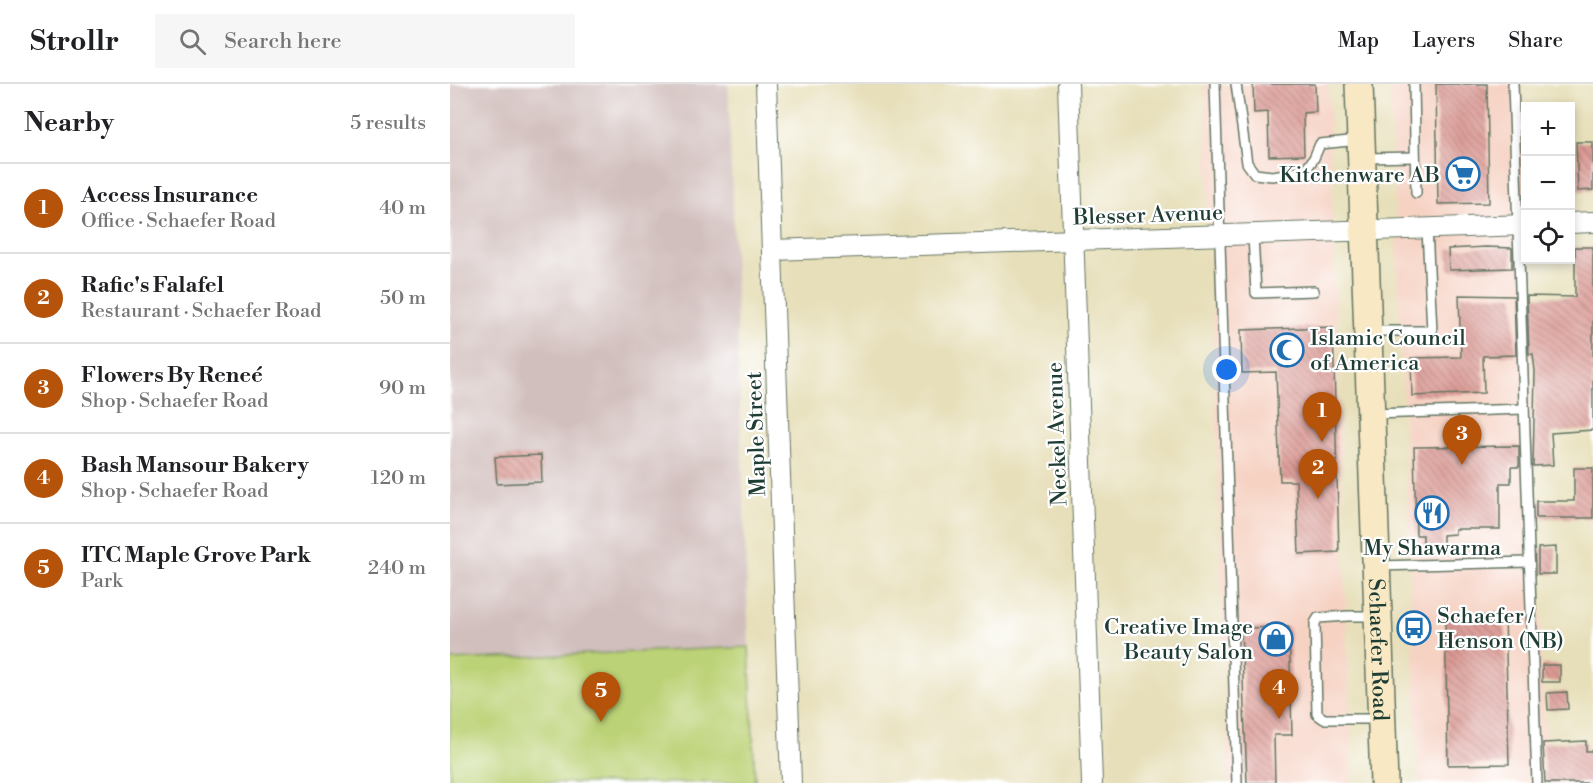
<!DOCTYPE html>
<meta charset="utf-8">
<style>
body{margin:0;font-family:"Libre Bodoni",serif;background:#f6f6f6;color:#202124}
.controls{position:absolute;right:18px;top:18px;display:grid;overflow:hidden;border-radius:0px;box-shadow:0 3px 9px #0003}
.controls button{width:54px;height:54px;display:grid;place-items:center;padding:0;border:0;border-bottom:2px solid #e0e0e0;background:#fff;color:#202124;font:30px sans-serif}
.you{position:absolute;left:777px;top:286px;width:21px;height:21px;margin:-15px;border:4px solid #fff;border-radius:50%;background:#1a73e8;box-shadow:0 0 0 9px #1a73e833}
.badge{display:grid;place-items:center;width:39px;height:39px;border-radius:50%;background:#b45309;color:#fff;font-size:20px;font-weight:700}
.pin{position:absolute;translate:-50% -50px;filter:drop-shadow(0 2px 3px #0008)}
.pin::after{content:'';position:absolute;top:32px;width:21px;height:18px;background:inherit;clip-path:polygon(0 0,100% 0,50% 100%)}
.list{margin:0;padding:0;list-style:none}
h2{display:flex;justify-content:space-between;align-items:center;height:78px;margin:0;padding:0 24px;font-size:26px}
h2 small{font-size:20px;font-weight:400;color:#757577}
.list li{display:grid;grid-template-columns:39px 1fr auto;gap:18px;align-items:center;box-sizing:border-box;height:90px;padding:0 24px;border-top:2px solid #e0e0e0}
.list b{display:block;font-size:22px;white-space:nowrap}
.list p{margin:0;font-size:20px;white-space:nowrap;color:#757577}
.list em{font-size:20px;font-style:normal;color:#757577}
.icon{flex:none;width:33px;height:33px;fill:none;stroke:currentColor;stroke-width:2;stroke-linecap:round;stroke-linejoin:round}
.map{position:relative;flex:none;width:1143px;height:699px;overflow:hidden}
header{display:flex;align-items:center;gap:36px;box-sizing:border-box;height:84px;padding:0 30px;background:#fff;border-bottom:2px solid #e0e0e0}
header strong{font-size:28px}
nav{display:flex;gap:33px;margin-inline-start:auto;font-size:21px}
.search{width:420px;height:54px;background:#f6f6f6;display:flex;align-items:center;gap:15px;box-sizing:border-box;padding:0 21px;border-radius:0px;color:#757577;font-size:22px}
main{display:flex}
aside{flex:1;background:#fff}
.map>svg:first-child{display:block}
</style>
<header>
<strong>Strollr</strong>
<div class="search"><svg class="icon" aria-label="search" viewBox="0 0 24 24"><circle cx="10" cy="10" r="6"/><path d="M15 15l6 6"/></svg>Search here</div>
<nav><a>Map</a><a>Layers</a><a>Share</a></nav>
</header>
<main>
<aside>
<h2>Nearby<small>5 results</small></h2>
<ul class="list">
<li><span class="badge">1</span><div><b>Access Insurance</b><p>Office · Schaefer Road</p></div><em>40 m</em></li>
<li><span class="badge">2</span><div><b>Rafic's Falafel</b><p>Restaurant · Schaefer Road</p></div><em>50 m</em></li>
<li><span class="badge">3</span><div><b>Flowers By Reneé</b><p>Shop · Schaefer Road</p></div><em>90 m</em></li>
<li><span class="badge">4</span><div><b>Bash Mansour Bakery</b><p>Shop · Schaefer Road</p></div><em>120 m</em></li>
<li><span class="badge">5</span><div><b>ITC Maple Grove Park</b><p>Park</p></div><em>240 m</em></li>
</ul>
</aside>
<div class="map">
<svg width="1143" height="699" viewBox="0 0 1143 699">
<defs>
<pattern id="building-back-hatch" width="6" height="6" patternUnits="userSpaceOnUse" patternTransform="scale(1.5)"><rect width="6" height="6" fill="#dc9a94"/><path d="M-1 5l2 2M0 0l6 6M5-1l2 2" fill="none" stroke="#b27f7a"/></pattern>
</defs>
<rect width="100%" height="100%" fill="#fff"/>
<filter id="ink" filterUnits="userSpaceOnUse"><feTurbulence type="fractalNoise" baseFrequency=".0167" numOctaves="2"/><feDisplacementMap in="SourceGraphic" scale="12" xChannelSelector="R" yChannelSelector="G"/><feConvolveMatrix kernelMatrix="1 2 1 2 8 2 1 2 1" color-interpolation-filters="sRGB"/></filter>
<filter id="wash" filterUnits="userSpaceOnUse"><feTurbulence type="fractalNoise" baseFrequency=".008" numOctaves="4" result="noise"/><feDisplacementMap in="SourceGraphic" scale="24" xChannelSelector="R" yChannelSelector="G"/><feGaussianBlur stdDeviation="1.35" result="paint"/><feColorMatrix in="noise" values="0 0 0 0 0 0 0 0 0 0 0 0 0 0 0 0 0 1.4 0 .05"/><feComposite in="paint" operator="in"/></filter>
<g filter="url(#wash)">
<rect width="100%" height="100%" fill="#e7dfb9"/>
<g fill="#f6d2c3">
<polygon points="755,0 878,0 902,699 778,699"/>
<polygon points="940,0 1071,0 1076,176 1077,176 1097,699 969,699"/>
</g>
<polygon fill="#d1bfbd" points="0,0 278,0 304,699 0,699"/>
<polygon fill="#bcd276" stroke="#6e8855" stroke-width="1.5" points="299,563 305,699 0,699 0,576"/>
<g id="blocks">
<g fill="url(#building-back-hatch)">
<polygon points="803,0 865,0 866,28 853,29 854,71 819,72 818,28 804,29"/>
<polygon points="986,0 1037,0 1039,119 988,120"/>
<polygon points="1126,58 1143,58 1143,106 1128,107"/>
<polygon points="1036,163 1062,164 1062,184 999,186 998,165"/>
<polygon points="1125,163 1143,163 1143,346 1101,349 1103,381 1083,382 1085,287 1083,270 1079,270 1077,212 1125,213"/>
<polygon points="1009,211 1064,212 1066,271 1033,272 1034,309 962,312 961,274 1011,273"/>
<polygon points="883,243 889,468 849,470 846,397 830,397 826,288 792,289 791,246"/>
<polygon points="1069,362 1069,383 1061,383 1061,399 1050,399 1050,445 1005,445 1005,450 993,451 993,468 973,468 973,451 966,451 964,363"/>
<polygon points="91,371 92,398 47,400 45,373"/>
<polygon points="1124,384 1143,384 1143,434 1086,434 1086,417 1124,417"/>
<polygon points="1106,463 1106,490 1088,490 1088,464"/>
<polygon points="1055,531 1059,680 998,681 995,533"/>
<polygon points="839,543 842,651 824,651 825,699 797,699 791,544"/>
<rect x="1092" y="581" width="18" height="17"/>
<polygon points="1117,608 1118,625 1098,626 1097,609"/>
<polygon points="1136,657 1136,667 1143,667 1143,699 1095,699 1093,659"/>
</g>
</g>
</g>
<g filter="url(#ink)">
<use href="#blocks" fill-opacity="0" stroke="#657663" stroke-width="1.5"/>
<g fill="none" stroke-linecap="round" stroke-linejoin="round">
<defs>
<g id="lane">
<polyline points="765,0 787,699"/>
<polyline points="786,0 797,79 805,90 822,92 855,87 864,74 870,60 909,56"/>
<polyline points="964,0 966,109"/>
<polyline points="1063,0 1087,699"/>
<polyline points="914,74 965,73"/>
<polyline points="803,151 806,209 864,207"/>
<polyline points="921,247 982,247 977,145"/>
<polyline points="924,330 1074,325"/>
<polyline points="929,482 1079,478"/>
<polyline points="926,532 898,532 868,534 865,539 867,630 874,635 930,635"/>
</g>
<g id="street">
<polyline points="316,0 341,699"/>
<polyline points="618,0 642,699"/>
<polyline points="1120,139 1143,138"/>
<polyline points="322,166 1076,141"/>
</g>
<g id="secondary">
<path id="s1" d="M909 0 934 699"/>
</g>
</defs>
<use href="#lane" stroke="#657663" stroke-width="12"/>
<use href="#street" stroke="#657663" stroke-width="22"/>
<use href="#secondary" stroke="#657663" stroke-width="30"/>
<use href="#lane" stroke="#fff" stroke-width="9"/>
<use href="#street" stroke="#fff" stroke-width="20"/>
<use href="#secondary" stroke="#f8e8c3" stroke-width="27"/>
</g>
</g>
<defs>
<symbol id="supermarket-ring" viewBox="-11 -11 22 22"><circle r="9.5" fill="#fff" stroke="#1f6fb2" stroke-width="1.5"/><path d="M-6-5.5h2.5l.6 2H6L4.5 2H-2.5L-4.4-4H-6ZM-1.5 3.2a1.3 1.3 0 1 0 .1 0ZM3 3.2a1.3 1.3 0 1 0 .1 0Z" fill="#1f6fb2"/></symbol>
<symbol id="mosque-ring" viewBox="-11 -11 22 22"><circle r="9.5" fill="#fff" stroke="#1f6fb2" stroke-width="1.5"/><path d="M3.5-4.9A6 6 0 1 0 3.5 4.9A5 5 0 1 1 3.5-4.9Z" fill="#1f6fb2"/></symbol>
<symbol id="restaurant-ring" viewBox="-11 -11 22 22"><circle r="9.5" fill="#fff" stroke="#1f6fb2" stroke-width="1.5"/><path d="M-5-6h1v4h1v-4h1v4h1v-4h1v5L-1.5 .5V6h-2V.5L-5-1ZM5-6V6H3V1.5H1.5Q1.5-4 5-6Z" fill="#1f6fb2"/></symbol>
<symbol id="bus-ring" viewBox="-11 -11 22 22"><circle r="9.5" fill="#fff" stroke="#1f6fb2" stroke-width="1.5"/><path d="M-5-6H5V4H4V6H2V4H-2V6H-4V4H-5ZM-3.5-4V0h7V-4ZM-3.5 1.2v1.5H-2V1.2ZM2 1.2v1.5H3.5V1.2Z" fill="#1f6fb2"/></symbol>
<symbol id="shop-ring" viewBox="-11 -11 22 22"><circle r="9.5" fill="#fff" stroke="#1f6fb2" stroke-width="1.5"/><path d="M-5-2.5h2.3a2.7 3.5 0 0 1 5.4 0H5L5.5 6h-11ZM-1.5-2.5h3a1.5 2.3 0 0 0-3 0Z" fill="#1f6fb2"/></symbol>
</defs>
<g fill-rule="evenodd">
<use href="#supermarket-ring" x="994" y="71" width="38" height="38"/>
<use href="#mosque-ring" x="818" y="247" width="38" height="38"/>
<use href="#restaurant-ring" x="963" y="410" width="38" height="38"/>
<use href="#bus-ring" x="945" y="525" width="38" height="38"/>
<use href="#shop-ring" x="807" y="536" width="38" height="38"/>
</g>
<g text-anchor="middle" stroke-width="4.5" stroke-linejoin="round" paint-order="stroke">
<g font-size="22" fill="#1f3d34" stroke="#fff" text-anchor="end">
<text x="990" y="98">Kitchenware AB</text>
<text x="860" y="261" text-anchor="start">Islamic Council<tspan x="860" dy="25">of America</tspan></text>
<text x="982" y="471" text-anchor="middle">My Shawarma</text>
<text x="987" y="539" text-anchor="start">Schaefer /<tspan x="987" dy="25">Henson (NB)</tspan></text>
<text x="803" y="550">Creative Image<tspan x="803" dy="25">Beauty Salon</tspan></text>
</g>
<g font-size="22" fill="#1f3d34" stroke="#fff">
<text transform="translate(698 130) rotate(-2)" y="8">Blesser Avenue</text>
<text transform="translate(305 350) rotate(-92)" y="8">Maple Street</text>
<text transform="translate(606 350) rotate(-92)" y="8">Neckel Avenue</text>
<text dy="8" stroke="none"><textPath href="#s1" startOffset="566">Schaefer Road</textPath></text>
</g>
</g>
</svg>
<div class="controls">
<button>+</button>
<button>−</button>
<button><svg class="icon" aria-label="locate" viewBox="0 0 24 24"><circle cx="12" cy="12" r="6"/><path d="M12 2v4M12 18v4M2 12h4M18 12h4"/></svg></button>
</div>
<div class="you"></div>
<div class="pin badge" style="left:872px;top:358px">1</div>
<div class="pin badge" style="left:868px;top:415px">2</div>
<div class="pin badge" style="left:1012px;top:381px">3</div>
<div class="pin badge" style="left:829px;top:635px">4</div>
<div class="pin badge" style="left:151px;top:638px">5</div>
</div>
</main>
